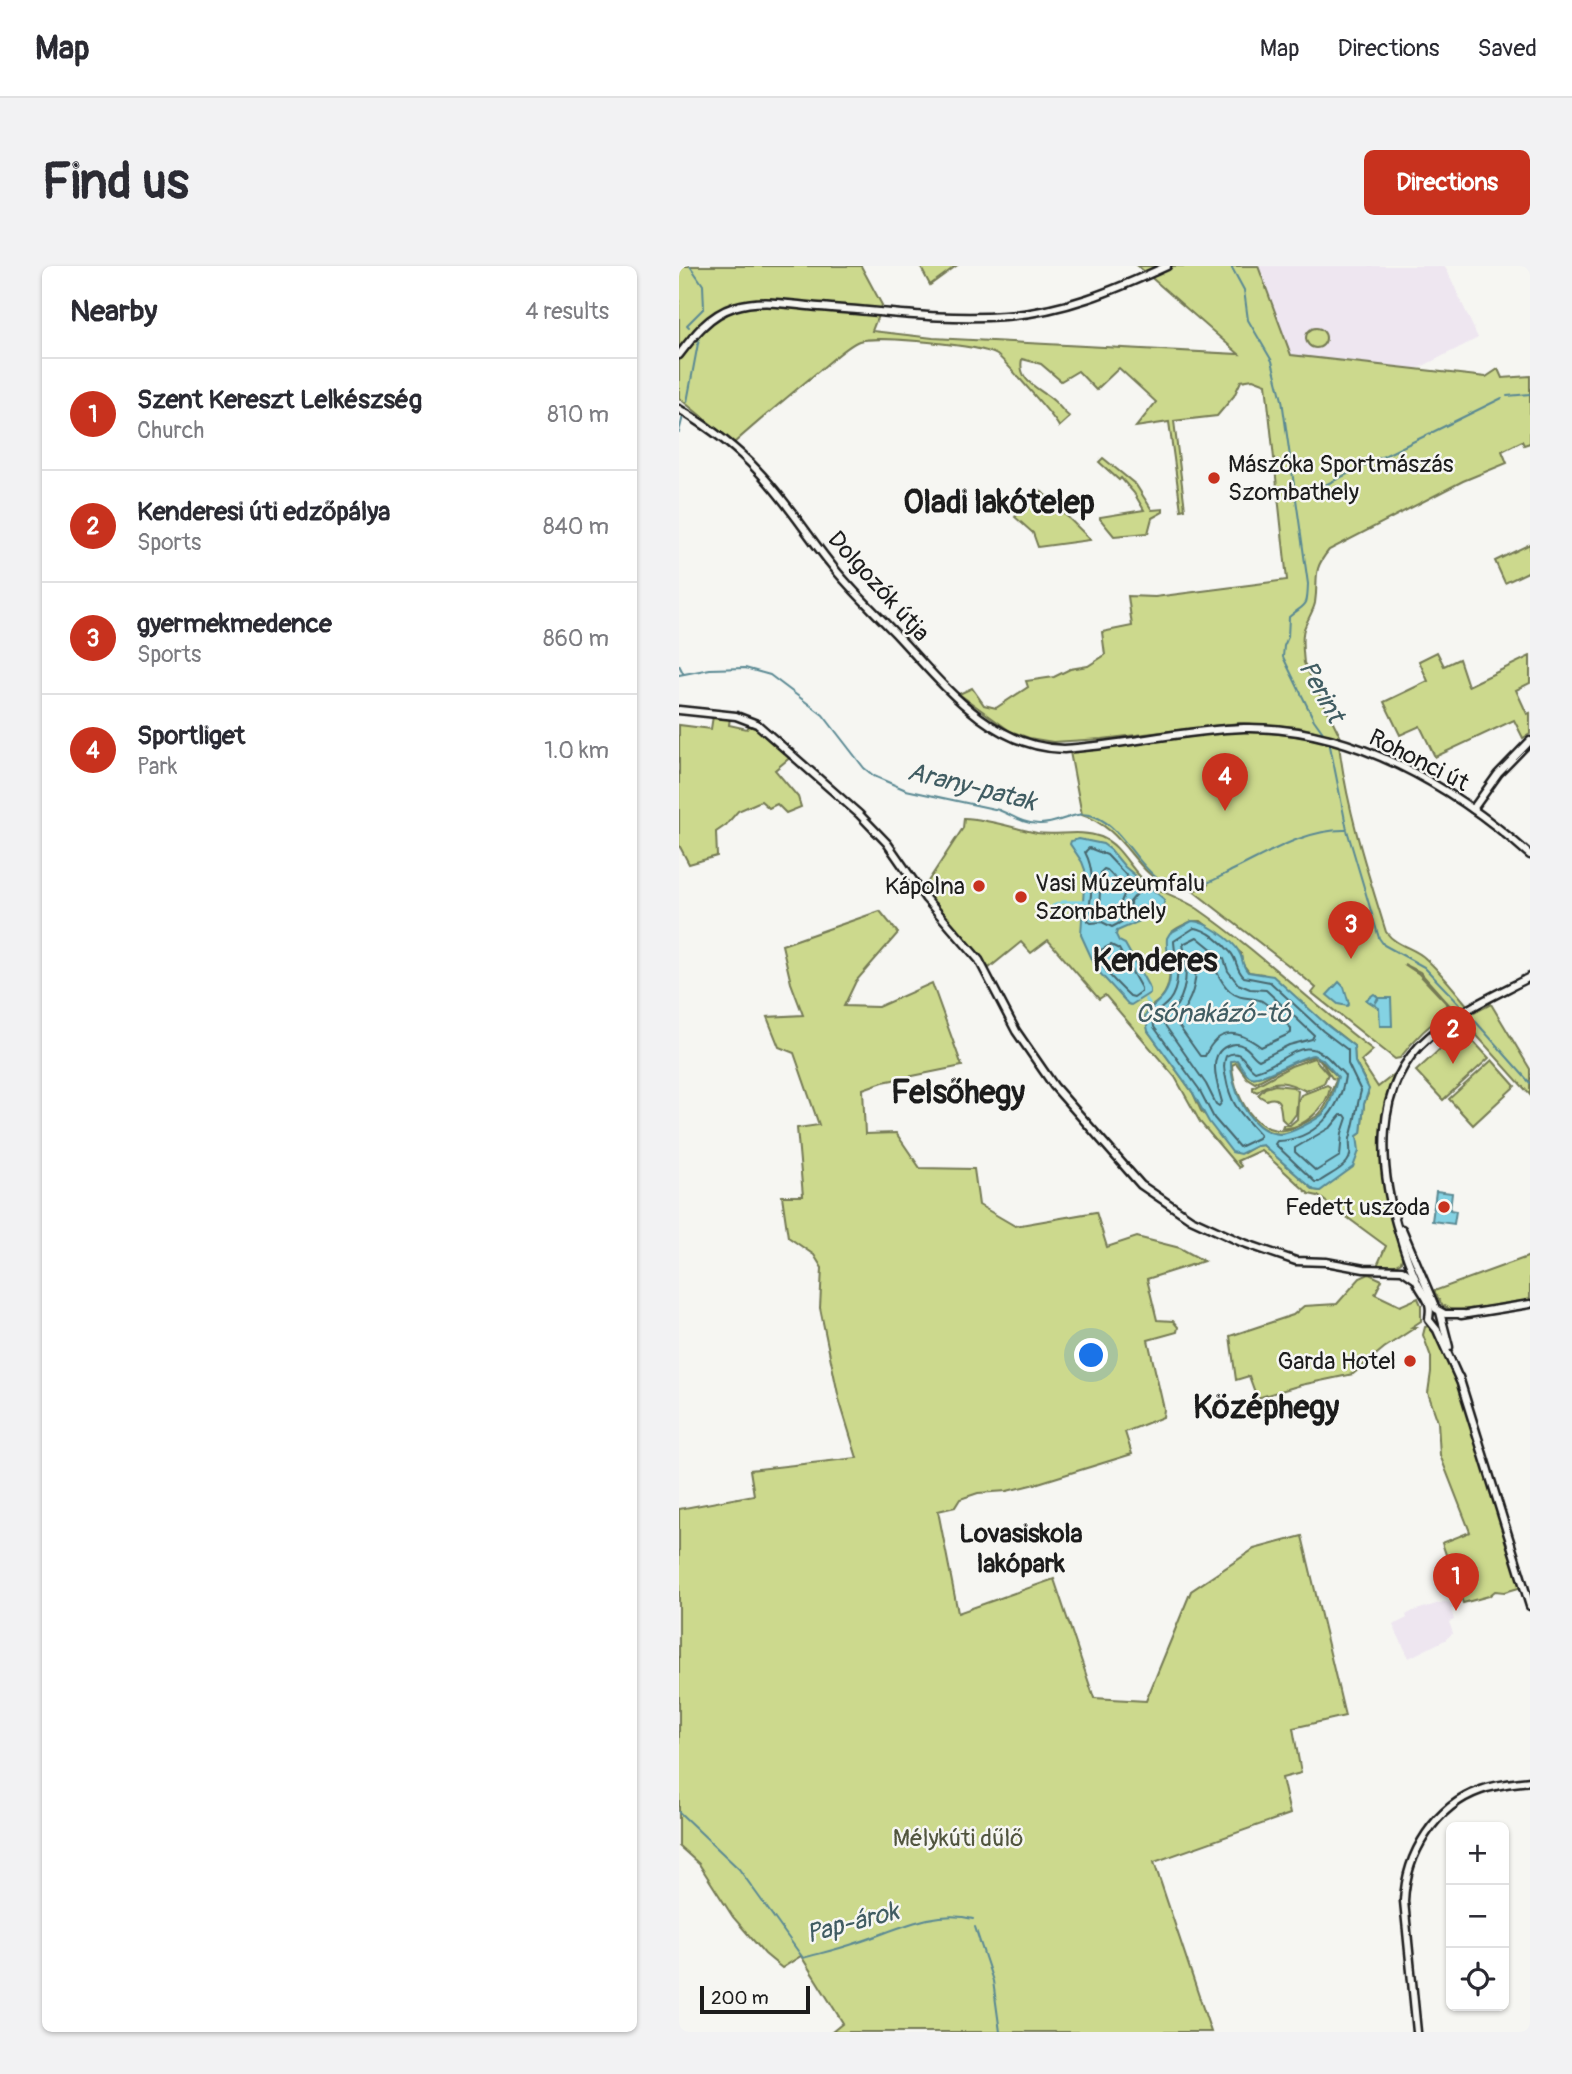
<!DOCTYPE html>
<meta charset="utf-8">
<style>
body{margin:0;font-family:Pangolin,sans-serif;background:#f2f2f3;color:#2b2b33}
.controls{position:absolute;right:21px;bottom:21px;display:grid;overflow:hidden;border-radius:10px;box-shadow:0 2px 5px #0004}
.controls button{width:63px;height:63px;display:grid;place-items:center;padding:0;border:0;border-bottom:2px solid #e1e1e2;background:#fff;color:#2b2b33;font:35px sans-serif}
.scale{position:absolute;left:21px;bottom:18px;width:110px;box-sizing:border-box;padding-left:7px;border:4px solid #1c1c1c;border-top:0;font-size:19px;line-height:24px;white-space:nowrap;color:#1c1c1c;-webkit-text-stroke:5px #f6f6f2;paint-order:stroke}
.you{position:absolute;left:413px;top:1090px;width:24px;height:24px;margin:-18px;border:5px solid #fff;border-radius:50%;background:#1a73e8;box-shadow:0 0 0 10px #1a73e833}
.badge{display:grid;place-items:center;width:46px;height:46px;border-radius:50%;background:#c8321e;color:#fff;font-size:23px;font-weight:700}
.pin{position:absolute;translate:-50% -58px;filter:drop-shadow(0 2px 4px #0008)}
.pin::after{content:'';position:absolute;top:37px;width:24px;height:21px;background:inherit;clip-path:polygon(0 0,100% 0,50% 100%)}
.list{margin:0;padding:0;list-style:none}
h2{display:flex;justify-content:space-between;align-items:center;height:91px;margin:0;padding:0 28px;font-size:30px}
h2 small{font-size:23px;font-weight:400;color:#7c7c81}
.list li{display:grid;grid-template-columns:46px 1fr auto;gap:21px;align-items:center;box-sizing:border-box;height:112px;padding:0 28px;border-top:2px solid #e1e1e2}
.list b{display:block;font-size:26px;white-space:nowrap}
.list p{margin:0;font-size:23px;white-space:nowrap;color:#7c7c81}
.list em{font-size:23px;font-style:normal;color:#7c7c81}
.icon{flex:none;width:38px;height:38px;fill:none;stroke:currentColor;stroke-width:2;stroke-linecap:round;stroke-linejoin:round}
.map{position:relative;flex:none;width:851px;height:1766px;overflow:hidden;border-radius:10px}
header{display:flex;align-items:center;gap:42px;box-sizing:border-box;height:98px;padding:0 35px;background:#fff;border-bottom:2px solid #e1e1e2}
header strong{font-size:33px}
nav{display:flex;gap:38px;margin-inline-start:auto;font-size:24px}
.intro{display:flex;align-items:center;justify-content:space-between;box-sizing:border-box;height:168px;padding:0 42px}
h1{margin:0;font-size:49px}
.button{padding:18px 32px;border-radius:10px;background:#c8321e;color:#fff;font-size:24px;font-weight:700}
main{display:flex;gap:42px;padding:0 42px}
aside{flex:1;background:#fff;border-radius:10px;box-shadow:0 2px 5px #0004}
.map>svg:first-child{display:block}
</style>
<header>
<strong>Map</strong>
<nav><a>Map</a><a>Directions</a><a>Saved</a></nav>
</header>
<div class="intro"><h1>Find us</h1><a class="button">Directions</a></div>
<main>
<aside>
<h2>Nearby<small>4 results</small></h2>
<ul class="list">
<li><span class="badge">1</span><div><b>Szent Kereszt Lelkészség</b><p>Church</p></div><em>810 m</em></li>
<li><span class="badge">2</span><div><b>Kenderesi úti edzőpálya</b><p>Sports</p></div><em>840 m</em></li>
<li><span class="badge">3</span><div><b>gyermekmedence</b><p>Sports</p></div><em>860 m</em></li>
<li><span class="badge">4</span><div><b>Sportliget</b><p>Park</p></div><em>1.0 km</em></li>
</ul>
</aside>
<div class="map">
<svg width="851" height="1766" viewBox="0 0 851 1766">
<rect width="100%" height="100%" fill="#f6f6f2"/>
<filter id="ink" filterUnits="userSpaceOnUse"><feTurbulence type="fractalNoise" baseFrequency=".0143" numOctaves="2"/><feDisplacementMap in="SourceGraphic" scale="14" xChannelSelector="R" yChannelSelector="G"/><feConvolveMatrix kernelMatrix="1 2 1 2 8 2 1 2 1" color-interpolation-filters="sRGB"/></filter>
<g filter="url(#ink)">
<g fill="#eee6f0">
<polygon points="579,0 766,0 799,72 736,104 612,89"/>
<polygon points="764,1336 773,1337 774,1339 775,1343 772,1343 775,1354 770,1356 774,1367 766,1374 730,1392 714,1359 728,1352 727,1349 734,1345"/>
</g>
<g fill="#ccd98d" stroke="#747a54" stroke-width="2" fill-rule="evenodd">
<path d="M0 0H182L203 39 193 65 254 72 560 88 459 0H579L612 89 807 111 819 103 823 112 851 110V177L845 179 843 175 823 185 828 197 784 215 650 284C632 306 640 311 636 337 634 346 628 354 625 363 622 373 624 386 625 397L662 472 620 461 560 457 423 473 374 476 350 472 331 465 280 428 293 422 305 439 317 442 349 421 347 415 375 411 391 403 409 400 426 389 423 366 453 360 449 330 476 331 608 314 587 118 574 113 562 115 555 130 538 150 495 155 506 243 502 244 490 156 457 161 477 136 440 102 417 124 399 105 382 115 362 98 343 93C338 116 361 122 375 135 381 140 384 146 391 151L380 161C378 154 326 95 318 89 302 79 198 69 180 75 169 79 151 96 141 104 112 128 83 152 55 177L0 132Z"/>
<polygon points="241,0 277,0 251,19"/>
<circle cx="637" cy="72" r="10"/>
<polygon points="424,192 457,219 473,244 484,243 484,246 473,252 469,267 435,270 421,253 421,251 465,244 455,227 442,212 440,214 420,196"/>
<polygon points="361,224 410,272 411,274 359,281 354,267 336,251"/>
<polygon points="851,278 851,305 826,317 816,295"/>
<polygon points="758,386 765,400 780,393 789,420 851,390 851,417 837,424 848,448 851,447 851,468 844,472 835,454 756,491 741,460 721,469 705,436 749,415 740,395"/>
<polygon points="34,450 51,452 50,459 68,463 72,457 113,490 96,504 119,531 122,541 107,547 98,538 90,542 82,535 59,545 47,559 37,566 38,590 10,598 0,579 0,459 32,463"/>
<path d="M565 464 634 472 660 479C668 543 688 605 707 666 718 681 735 681 747 693 765 709 779 729 795 747L812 738 851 803V829L741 706 725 698 740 708 769 739 767 741 770 745C750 758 735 773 721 792L716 793 633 727 637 722 622 709 514 625 530 618C459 640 460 567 403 549L391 486Z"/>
<path d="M285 552C310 553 334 562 358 567 379 570 401 563 422 571 444 580 452 607 471 619 486 628 504 633 519 643 581 686 634 739 694 784L682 795 699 821 717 807 704 879 724 989 722 996 713 1001 697 1002 707 980 639 930 630 928 582 884 558 895 562 900 560 902 521 856 496 811 426 729 420 733 369 674 352 687 342 676 310 702 244 623 284 562ZM513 655H522L562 687 563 697 570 706 584 708 675 780 676 796 688 818 689 828 685 838 682 867 678 870C677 902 663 907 641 925L635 924 584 879 577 880 565 887 522 845 514 827 469 765 470 742C474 739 480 735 483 731 500 711 481 678 493 666 498 661 507 658 513 655Z"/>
<polygon points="201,645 219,667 177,715 165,740 199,741 253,717 283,800 204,816 184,823 186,868 217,867 241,902 295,903 300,939 336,960 417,946 428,981 458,971 501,982 525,995 468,1013 478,1054 494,1055 499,1061 498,1066 469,1074 485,1143 484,1151 446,1166 453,1188 356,1218 328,1225 299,1227 281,1233 276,1241 259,1245 279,1347 375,1313 415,1432 467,1435 512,1325 575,1283 623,1270 666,1450 614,1462 622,1507 603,1512 611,1548 475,1596 532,1766 153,1766 164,1757 122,1690 103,1702 86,1688 54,1651 20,1598 0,1580 0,1243 75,1229 71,1204 178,1192 160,1133 141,1042 143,1002 135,989 109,971 103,930 124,930 118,862 140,859 115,787 100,781 88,751 124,749 112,717 103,679"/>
<polygon points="783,763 810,792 764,834 737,805"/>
<path d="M636 789 659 811C656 822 653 833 648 842 639 856 611 871 595 867 566 859 552 822 552 795L558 794C561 799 566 809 572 811 584 815 617 790 636 789ZM636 790 641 794 653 812 658 813C651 824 651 837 641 847 637 852 629 855 623 858 583 881 555 835 553 799L557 797 568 812 576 817 615 796Z"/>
<path d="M635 792 649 808 645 817 627 825C609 816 596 811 578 826L574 824V821L612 800Z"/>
<polygon points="813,794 836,820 794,859 770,833"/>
<path d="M596 819 614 821 619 825 617 848 611 856 607 857 603 853C601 842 603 828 587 834L579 829 586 822Z"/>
<path d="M648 819 651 821C649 841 622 865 603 862L604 859H611L618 853 619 835 622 829Z"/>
<polygon points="851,990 851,1035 774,1045 763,1039 755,1025"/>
<polygon points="690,1008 703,1014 696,1028 721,1040 739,1032 742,1039 742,1055 733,1061 737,1061 705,1082 674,1108 622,1119 578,1132 570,1110 557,1114 551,1070 614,1049 625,1040 658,1038 681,1012"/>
<polygon points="752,1059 780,1118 843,1321 826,1326 816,1325 810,1330 784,1337 763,1277 791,1266 761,1189 759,1156 749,1127 752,1106 752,1091 744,1069 746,1061"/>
</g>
<g fill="#84d2e3" stroke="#5a8993" stroke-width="2" fill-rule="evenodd">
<polygon points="400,573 424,578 432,584 446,601 485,633 485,638 477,648 438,665 437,669 440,675 446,678 471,723 471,727 452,739 449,738 418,704 402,669 406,604 403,596 391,578 392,575"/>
<path d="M513 655C526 655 554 674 560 686 565 694 562 699 569 706L594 710 649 760 675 780 676 796 690 823 685 838 682 867 678 870 680 885 674 901 641 925 635 924 584 879 577 880 561 888 553 886 530 856 514 827 469 765 466 750C471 741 479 737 485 729 498 710 486 691 488 672L491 667ZM634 789 643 793 659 811C655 823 653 837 645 847 640 852 632 856 626 859 618 863 610 868 600 868 570 866 551 821 552 795L558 794C562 799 565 808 572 811 582 815 619 791 634 789Z"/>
<polygon points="660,716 665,721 670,738 668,740 659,738 648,729"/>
<polygon points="695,728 699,731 696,738 700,732 712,732 713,760 701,760 700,742 687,734"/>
<polygon points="757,925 773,927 771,944 777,945 775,958 753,955"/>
</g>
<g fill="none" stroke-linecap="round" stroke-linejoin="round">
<g stroke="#46656c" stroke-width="2">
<path d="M410 582 428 589 461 624 451 636 452 651 433 661 423 656 412 657 409 655C411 630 418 609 406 586Z"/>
<polygon points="425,603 428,604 447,624 442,636 442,646 434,650 420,644 422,606"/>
<path d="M515 662C528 663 544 677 552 687 558 694 557 704 565 711L591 716 644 765 669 784V798L682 825C678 839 676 855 672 869 668 878 675 887 668 896 662 904 648 910 640 916H636L596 878 598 875C635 874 661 846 666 810 663 805 659 803 655 798 625 763 608 797 576 805 565 798 563 781 547 790 544 798 545 804 547 812 552 841 563 848 581 869L579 872 560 881 535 852 520 823 475 761 474 751C478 744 485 741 490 735 504 717 496 694 495 675Z"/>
<path d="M518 671 545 693 549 705 559 718 571 723 587 724 635 769 633 773 610 779 580 794C574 791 571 783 564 780 559 777 553 778 548 780 527 789 539 820 543 836L540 840 537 838 527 818 483 755C486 749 493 745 498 739 510 721 508 698 504 678Z"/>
<path d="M432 679 440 683 462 722V726L455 731 451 730C439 718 419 702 420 685Z"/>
<path d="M521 686C540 698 536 712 551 725 562 735 573 730 583 735 593 741 603 754 612 762V767L582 781C560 765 540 759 526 790H521L497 756C514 732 518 719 517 689Z"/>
<polygon points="662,849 666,849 668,852 663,867 661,890 637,905 616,886 616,882 652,861"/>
</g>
<g stroke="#5a8993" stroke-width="2">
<path d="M552 0 565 24 569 54 593 95 603 134 629 318C628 343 628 336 610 351L609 371 605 380 604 391 635 454 645 468"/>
<polyline points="10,61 8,59 25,42 24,19 11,0"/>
<polyline points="828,130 851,128"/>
<polyline points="8,136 20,72"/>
<polyline points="0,166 4,150"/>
<polyline points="642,221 823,132"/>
<polyline points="625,229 638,223"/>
<polyline points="0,399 4,407"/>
<path d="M0 409 31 403 66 402 91 409 144 449 185 502 195 510 227 524 320 544C334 550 345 558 360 558 381 559 396 542 417 551 453 566 465 628 512 621 527 619 539 612 552 605 588 588 626 563 667 564"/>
<polyline points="650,475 668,564 700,672 705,679 745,701 785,743"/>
<polyline points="789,747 851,817"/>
<path d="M0 1546 60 1603 124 1692C142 1687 160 1683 177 1677 213 1666 255 1642 294 1653"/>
<polyline points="296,1661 314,1715 321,1766"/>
</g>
<g stroke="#84d2e3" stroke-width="3.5">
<polyline points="374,640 384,636 405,636"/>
<polyline points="467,733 470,737"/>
</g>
<defs>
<g id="secondary">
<path d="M0 89C15 69 30 49 55 41 82 32 112 39 140 41 201 45 264 55 326 50 384 46 436 24 488 0"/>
<path d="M0 143C28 160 57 181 79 205 106 233 127 267 151 297 170 322 194 344 216 367 262 416 311 482 385 483 445 479 505 464 565 462 672 460 774 520 851 589"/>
<polyline points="0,444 57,450 78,458 180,548 208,577 247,633 300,694 337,765 375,820 462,919 512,953 562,976 617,995 647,996 685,1003 723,1004 736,1013"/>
<polyline points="794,543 819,508 851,475"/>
<polyline points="723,963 757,1043 766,1048 784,1048"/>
<polyline points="761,1046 770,1081"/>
<polyline points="782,1049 851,1038"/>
<polyline points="780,1111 851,1340"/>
<path d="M781 1115 758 1064 750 1054C750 1049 752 1044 750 1038 748 1031 743 1026 740 1020 732 1004 726 987 721 970 700 905 692 820 750 771 779 745 817 729 851 711"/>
<path d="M738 1766 725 1635C727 1588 756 1540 802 1524 818 1518 835 1517 851 1515"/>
</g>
</defs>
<use href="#secondary" stroke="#1c1c1c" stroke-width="11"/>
<use href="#secondary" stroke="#f6f6f2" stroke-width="6"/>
</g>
</g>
<g fill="#c8321e" stroke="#f6f6f2" stroke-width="2.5">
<circle cx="535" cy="212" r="7"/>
<circle cx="300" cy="620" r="7"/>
<circle cx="342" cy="631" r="7"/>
<circle cx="765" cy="941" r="7"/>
<circle cx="731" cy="1095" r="7"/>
</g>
<g text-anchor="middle" stroke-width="5" stroke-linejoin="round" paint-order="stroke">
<g font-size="24" fill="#1c1c1c" stroke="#f6f6f2" text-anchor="end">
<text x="549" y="206" text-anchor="start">Mászóka Sportmászás<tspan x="549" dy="28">Szombathely</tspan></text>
<text x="356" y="625" text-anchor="start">Vasi Múzeumfalu<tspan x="356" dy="28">Szombathely</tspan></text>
<text x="286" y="628">Kápolna</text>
<text x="751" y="949">Fedett uszoda</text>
<text x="717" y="1103">Garda Hotel</text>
</g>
<g font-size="24" fill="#1c1c1c" stroke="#f6f6f2">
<text transform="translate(200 320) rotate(48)" y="8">Dolgozók útja</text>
<text transform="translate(740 494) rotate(27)" y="8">Rohonci út</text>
</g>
<g font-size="24" fill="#51553e" stroke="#f6f6f2">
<text x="279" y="1580">Mélykúti dűlő</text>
</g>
<g font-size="26" font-style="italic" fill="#405c62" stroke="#f6f6f2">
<text transform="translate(643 425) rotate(61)" y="9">Perint</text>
<text transform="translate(293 520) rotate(14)" y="9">Arany-patak</text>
<text x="534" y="756">Csónakázó-tó</text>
<text transform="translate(173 1656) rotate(-15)" y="9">Pap-árok</text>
</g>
<g font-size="26" font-weight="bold" fill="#1c1c1c" stroke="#f6f6f2">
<text x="342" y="1276">Lovasiskola<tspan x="342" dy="30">lakópark</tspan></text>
</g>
<g font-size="32" font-weight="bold" fill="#1c1c1c" stroke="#f6f6f2">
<text x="320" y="247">Oladi lakótelep</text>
<text x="476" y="705">Kenderes</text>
<text x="279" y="837">Felsőhegy</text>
<text x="587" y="1152">Középhegy</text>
</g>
</g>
</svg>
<div class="controls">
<button>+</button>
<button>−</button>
<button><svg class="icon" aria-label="locate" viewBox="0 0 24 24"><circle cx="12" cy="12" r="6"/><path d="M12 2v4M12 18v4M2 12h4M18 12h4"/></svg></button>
</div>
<div class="scale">200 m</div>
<div class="you"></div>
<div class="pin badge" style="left:777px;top:1345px">1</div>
<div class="pin badge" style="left:774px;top:798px">2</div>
<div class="pin badge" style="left:672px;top:693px">3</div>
<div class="pin badge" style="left:546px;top:545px">4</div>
</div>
</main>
